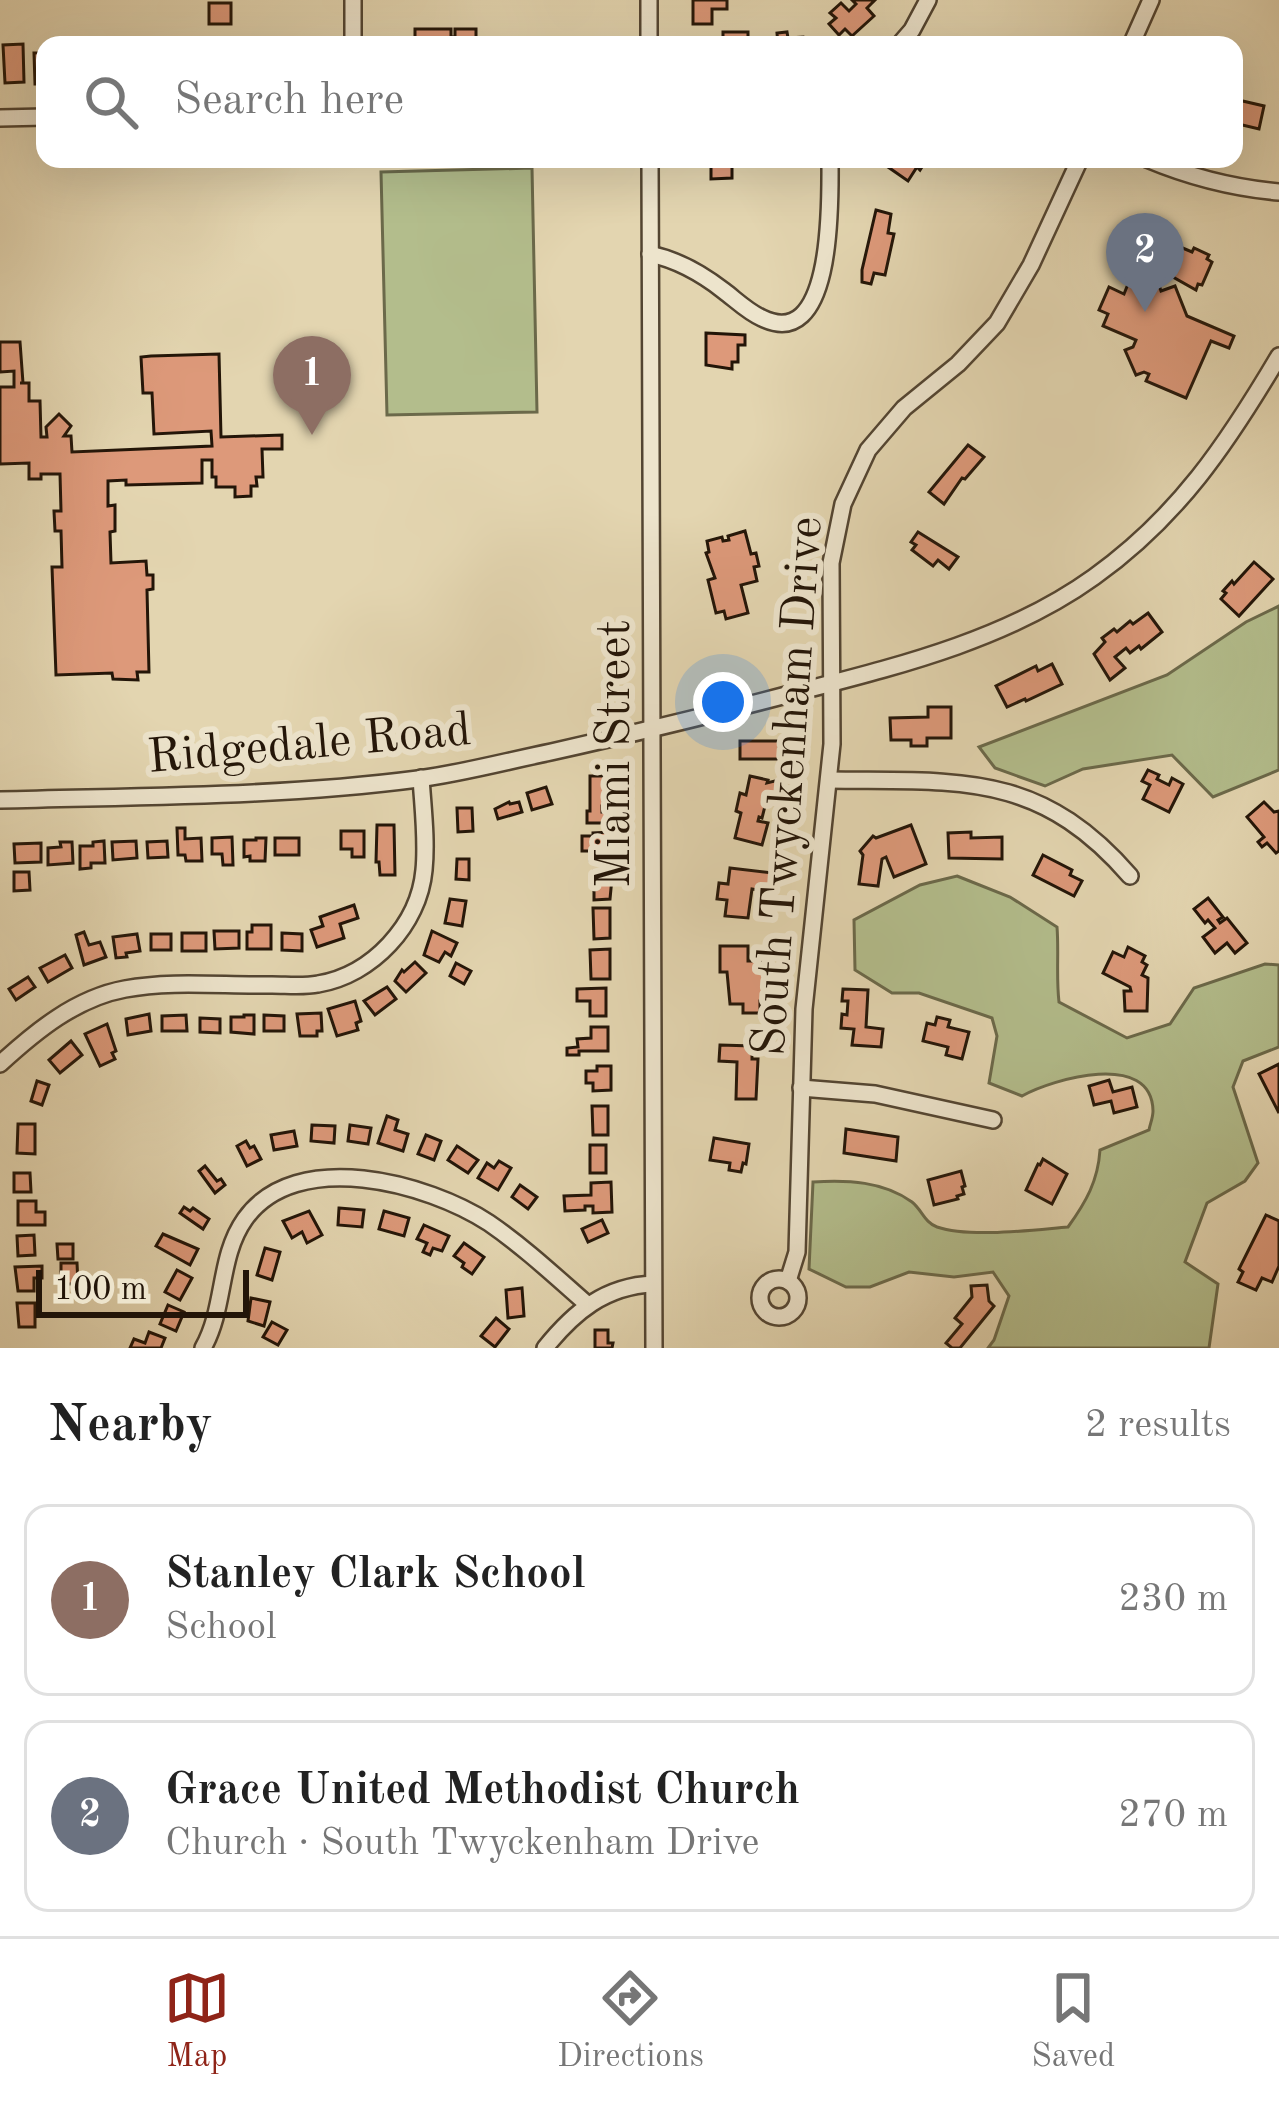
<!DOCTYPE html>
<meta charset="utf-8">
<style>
body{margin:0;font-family:"Old Standard TT",serif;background:#f2f2f2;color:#222}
.scale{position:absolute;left:36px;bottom:30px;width:213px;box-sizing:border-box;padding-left:12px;border:6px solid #231508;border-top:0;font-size:33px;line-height:42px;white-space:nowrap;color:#231508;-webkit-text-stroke:9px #ede4cc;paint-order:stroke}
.you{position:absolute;left:723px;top:702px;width:42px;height:42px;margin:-30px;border:9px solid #fff;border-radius:50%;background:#1a73e8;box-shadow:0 0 0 18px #1a73e833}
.badge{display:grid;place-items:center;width:78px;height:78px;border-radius:50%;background:#8f2418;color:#fff;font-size:39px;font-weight:700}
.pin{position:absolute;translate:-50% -99px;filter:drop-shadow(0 3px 6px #0008)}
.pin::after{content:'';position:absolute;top:63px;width:42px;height:36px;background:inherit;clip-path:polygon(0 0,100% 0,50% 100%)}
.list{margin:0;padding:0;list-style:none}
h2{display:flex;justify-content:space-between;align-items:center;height:156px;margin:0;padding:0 48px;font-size:51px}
h2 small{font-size:39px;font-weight:400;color:#767676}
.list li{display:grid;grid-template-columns:78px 1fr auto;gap:36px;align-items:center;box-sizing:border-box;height:192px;margin:0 24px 24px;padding:0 24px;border:3px solid #e0e0e0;border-radius:24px}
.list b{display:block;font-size:45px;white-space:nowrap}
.list p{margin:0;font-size:39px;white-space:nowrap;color:#767676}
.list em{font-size:39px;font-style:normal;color:#767676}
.icon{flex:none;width:66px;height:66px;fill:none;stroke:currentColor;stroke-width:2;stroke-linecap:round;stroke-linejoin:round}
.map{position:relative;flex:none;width:1279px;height:1348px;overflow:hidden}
.search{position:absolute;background:#fff;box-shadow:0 12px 48px #0002;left:36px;right:36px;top:36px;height:132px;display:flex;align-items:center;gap:30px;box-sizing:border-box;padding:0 42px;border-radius:24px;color:#767676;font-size:45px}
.sheet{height:588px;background:#fff}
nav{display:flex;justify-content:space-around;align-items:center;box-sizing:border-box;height:168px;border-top:3px solid #e0e0e0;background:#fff;font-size:33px;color:#767676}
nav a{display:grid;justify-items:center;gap:6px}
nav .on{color:#8f2418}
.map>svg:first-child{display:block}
</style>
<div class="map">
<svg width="1279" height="1348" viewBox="0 0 1279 1348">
<rect width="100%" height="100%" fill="#e3d5b0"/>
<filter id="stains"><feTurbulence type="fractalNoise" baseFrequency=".00167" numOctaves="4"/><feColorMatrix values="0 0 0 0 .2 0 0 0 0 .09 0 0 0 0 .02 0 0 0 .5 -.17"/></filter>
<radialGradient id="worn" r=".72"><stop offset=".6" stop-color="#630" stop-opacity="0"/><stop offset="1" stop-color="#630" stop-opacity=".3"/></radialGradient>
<g fill="#b3bd8c" stroke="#6b694a" stroke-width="3">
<polygon points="532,168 537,412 387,415 381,172"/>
<polygon points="1279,606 1279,770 1213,797 1172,755 1083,769 1045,786 995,768 979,747 1167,675 1246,622"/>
<path d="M957 876 1010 897 1057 927C1059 952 1056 976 1059 1002L1127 1038 1170 1024 1194 988 1265 964 1279 965V1047L1243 1061 1233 1087 1258 1163 1245 1181 1207 1203 1185 1262 1218 1284 1209 1348H988L994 1340 1009 1296 993 1272 954 1277 909 1272 870 1287H846L809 1269 813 1182C848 1180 883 1181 912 1202 922 1210 925 1223 937 1227 970 1238 1032 1230 1068 1227 1086 1202 1098 1181 1100 1150L1149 1130C1150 1124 1153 1118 1153 1111 1152 1050 1052 1079 1022 1096L989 1083 997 1036 992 1018 919 993H892L855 970 854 920 920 885Z"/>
</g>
<g fill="#dd997a" stroke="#231508" stroke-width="3">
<polygon points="693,0 727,0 727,9 712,9 712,24 693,24"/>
<polygon points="852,0 875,0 867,8 874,16 852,36 845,29 839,35 829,24 836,18 830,13 841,3 849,11 856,4"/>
<rect x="209" y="3" width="22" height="21"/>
<polygon points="415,29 451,29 451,37 455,37 455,29 476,29 476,45 415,45"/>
<polygon points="723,32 748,32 748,45 700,45 700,42 723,42"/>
<polygon points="787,32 788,38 803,37 804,45 778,45 777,33"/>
<polygon points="23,44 24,82 5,83 3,45"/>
<polygon points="34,53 45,53 45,84 35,84"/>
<polygon points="1234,99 1264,106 1259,129 1234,123"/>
<polygon points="711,159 732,159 732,178 711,179"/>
<polygon points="893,159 927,159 920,170 917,167 908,181 888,167"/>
<polygon points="876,210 891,214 888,233 894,234 885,275 874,273 871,284 862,282 862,270"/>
<polygon points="1153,227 1169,235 1166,241 1192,252 1194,248 1209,255 1207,259 1212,262 1202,285 1198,284 1196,290 1155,267 1150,279 1158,282 1161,291 1175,286 1187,316 1234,336 1229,348 1211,341 1186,398 1146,381 1149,374 1144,372 1136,375 1125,350 1133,347 1136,340 1103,326 1108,314 1099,310 1109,287 1124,294 1130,279 1124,276 1128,266 1134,269 1139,257 1132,254 1141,233 1149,237"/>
<polygon points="706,333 745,335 745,345 738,345 738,362 732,362 732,369 706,365"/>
<polygon points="0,342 20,342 23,383 20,383 29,383 29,401 40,401 41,437 47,437 46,427 59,414 71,426 64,436 71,436 72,452 212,446 211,431 154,434 152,393 143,393 141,357 151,356 219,354 221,437 282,435 282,449 262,449 263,477 256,477 257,486 251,486 251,496 235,497 235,487 216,487 216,477 212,477 212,460 202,460 202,483 126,485 126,480 108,481 108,506 115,505 115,531 110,532 111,563 146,561 147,575 153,575 153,589 147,590 149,672 137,672 138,680 113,679 112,673 56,675 52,567 62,567 61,531 55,531 54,511 61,511 60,474 41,474 41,479 29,479 29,463 0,464 0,387 14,387 14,371 0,372"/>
<polygon points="968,445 984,457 965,479 962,478 944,504 929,492"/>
<polygon points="745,531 751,554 756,553 759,566 754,567 757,581 741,585 748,613 726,619 724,611 716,613 708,580 715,578 706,553 709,552 707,541 722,537 723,541 729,540 728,536"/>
<polygon points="918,532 958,557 949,569 938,560 933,566 912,550 916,545 911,542"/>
<polygon points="1254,562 1273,579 1239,616 1221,599 1226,593 1223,591 1232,581 1234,584"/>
<polygon points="1148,613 1162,632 1141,649 1139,646 1130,653 1126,648 1115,657 1125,668 1110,680 1094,654 1105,642 1102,638 1114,629 1117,632 1130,621 1133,624"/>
<polygon points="1052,664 1062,684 1026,701 1025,699 1007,707 996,686 1036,666 1038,671"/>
<polygon points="928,707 951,707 951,738 927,738 927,746 911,746 911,740 891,740 890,718 928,717"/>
<rect x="740" y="741" width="39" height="18"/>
<polygon points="1148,770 1159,775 1157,779 1169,785 1172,778 1183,784 1169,812 1143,799 1150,785 1142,781"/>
<polygon points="590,776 609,776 610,806 602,806 602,812 606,812 606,823 587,823 587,811 590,811"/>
<polygon points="750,776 768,780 767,783 783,779 786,792 764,798 763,802 766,802 762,818 759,817 758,821 768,823 762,845 735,838 741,813 736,811 740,793 746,795"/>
<polygon points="546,787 552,804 532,810 527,793"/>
<polygon points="509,802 510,804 519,802 522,812 498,819 495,809"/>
<polygon points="1264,802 1274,812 1279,811 1279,851 1276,853 1267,843 1262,847 1258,842 1264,837 1247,817"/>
<polygon points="457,808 472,808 473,831 458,832"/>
<polygon points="377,825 394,825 395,875 380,875 379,862 376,862"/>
<polygon points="911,825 926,864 894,877 886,857 882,859 878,886 859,884 863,855 860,851 873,836 876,838"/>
<polygon points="177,828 185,828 185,839 201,838 202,861 186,861 185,855 178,855"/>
<polygon points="341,831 364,831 364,857 352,857 352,849 341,849"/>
<polygon points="611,832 611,860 590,860 590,851 582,851 582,836 593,836 593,833"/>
<polygon points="971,832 971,838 1002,837 1002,859 949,858 948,833"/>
<polygon points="232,837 233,865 223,865 222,854 212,854 212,838"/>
<polygon points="256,838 266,838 265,861 250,861 250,856 244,857 244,840 256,840"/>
<rect x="275" y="838" width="24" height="17"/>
<polygon points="104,841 105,863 91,863 91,868 80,869 80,846 93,846 93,842"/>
<polygon points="136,841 137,858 113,860 112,842"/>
<polygon points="167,841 168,857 148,858 147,842"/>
<polygon points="60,842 72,842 73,863 48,865 48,848 61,847"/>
<polygon points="41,843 41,862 15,863 14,844"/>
<polygon points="1043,855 1072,870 1070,875 1082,881 1074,896 1033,875"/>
<polygon points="457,859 469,859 469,880 456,879"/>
<polygon points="730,868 773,873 771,892 752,889 748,918 725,916 727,900 717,899 719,883 728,884"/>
<polygon points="594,871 609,871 609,878 612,878 610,899 594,900"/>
<polygon points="14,872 29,872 30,890 14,891"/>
<polygon points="1208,898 1223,917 1218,920 1220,923 1227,918 1247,943 1235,953 1227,943 1215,953 1203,937 1215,928 1208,920 1205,923 1194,909"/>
<polygon points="450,899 466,901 462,926 445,923"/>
<polygon points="354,905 358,918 340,924 344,938 317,947 311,930 323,926 320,917"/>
<polygon points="593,908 610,908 610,938 594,939"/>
<polygon points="252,925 271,925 271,949 247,949 247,932 252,932"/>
<polygon points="214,931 239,931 239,948 215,949"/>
<polygon points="432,931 457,943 451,956 445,952 439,962 424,955"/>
<polygon points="84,932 89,945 100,942 106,957 84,965 76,935"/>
<rect x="182" y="933" width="24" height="18"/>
<polygon points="282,933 302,934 302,951 282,950"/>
<polygon points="137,934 140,951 126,953 127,957 116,958 113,937"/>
<rect x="151" y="934" width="20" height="16"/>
<polygon points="720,946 748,946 748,961 764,961 764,1001 760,1001 760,1013 743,1013 743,1004 730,1004 727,972 720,972"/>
<polygon points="1128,947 1145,956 1142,962 1147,965 1142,975 1148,978 1147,1011 1125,1011 1124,991 1131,991 1130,987 1103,973 1113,952 1124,957"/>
<polygon points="610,949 610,979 591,979 590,950"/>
<polygon points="65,955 72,968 48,982 40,968"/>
<polygon points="415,962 426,973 406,992 395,981 402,970 404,972"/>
<polygon points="456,963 471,971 464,984 450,976"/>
<polygon points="28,977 35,987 16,1000 9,989"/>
<polygon points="387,987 396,999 375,1015 364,1001"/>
<polygon points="606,988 606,1016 590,1016 590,1001 577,1001 577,989"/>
<polygon points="843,989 868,990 866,1027 883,1029 881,1047 852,1045 854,1029 841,1028 842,1014 847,1015 848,1001 842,1001"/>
<polygon points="355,1001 361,1021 356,1023 358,1030 337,1036 328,1009"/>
<polygon points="321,1013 322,1031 317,1031 317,1036 300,1036 297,1014"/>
<polygon points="149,1014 151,1031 128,1035 126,1019"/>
<polygon points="186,1015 187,1031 162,1031 162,1016"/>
<polygon points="244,1015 254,1015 254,1034 231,1032 231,1017 244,1017"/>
<polygon points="264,1015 284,1016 284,1031 264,1031"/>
<polygon points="937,1017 950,1020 948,1027 969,1032 962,1059 946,1055 948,1047 923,1041 927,1023 935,1025"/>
<polygon points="200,1018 220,1019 220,1033 200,1032"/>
<polygon points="107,1024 116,1051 112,1053 115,1059 100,1066 85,1034"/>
<polygon points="591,1027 608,1027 608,1051 579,1051 579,1055 567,1055 567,1048 578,1047 577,1039 591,1038"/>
<polygon points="71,1041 82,1055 60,1073 49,1060"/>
<polygon points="720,1045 752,1046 752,1059 758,1059 756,1099 736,1099 737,1062 719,1061"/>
<polygon points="1279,1064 1279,1113 1259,1074"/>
<polygon points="597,1066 611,1066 611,1090 593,1091 593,1083 586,1083 586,1071 597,1071"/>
<polygon points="1109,1080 1113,1092 1132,1087 1137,1107 1114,1113 1111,1101 1094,1105 1089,1086"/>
<polygon points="37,1081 49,1085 42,1105 31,1101"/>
<polygon points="592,1106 608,1106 608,1135 593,1135"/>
<polygon points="387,1116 398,1120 395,1130 408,1134 403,1151 378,1143"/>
<polygon points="18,1124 35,1124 35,1154 17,1153"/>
<polygon points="312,1125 335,1126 334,1143 311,1141"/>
<polygon points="350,1125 371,1128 368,1144 348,1141"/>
<polygon points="846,1129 898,1137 896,1161 844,1153"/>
<polygon points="294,1131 297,1146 274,1150 271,1135"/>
<polygon points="426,1135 441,1141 434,1160 418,1154"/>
<polygon points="714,1138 749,1144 746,1164 743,1163 741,1172 729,1170 730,1163 710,1160"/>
<polygon points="246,1141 250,1148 254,1146 261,1159 247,1166 237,1146"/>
<rect x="590" y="1145" width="16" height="28"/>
<polygon points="457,1146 478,1160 468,1173 448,1160"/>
<polygon points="1043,1159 1067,1174 1052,1204 1026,1190 1038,1164 1040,1165"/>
<polygon points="499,1161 511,1168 498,1190 478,1178 487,1163 494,1168"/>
<polygon points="205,1166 217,1181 221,1179 225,1185 215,1193 199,1171"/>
<polygon points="961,1171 965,1186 962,1187 964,1194 957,1196 958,1199 934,1205 928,1180"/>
<polygon points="14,1173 30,1173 31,1192 14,1192"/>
<polygon points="611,1182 612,1212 593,1213 593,1206 585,1206 585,1210 565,1211 564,1196 591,1195 591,1183"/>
<polygon points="520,1185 537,1197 528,1209 512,1197"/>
<polygon points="18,1201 36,1201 36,1212 45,1212 45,1225 18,1225"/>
<polygon points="184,1207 190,1211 193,1208 209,1219 203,1229 180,1213"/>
<polygon points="339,1208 364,1210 362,1227 338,1225"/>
<polygon points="309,1211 322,1235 307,1243 302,1232 292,1238 283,1221"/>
<polygon points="384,1211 409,1218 404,1236 379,1229"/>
<polygon points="1266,1215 1279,1221 1279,1266 1272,1282 1262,1278 1256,1290 1238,1282 1243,1272 1239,1269"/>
<polygon points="602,1220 608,1233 588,1242 582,1229"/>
<polygon points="424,1225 449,1236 442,1251 433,1248 430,1255 423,1252 427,1243 417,1239"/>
<polygon points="163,1234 198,1249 190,1265 156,1246"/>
<polygon points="34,1235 35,1255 18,1256 17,1236"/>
<polygon points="464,1243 484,1257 472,1274 462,1267 464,1263 454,1256"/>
<polygon points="57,1244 73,1244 73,1259 58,1259"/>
<polygon points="265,1248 280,1252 272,1280 257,1275"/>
<polygon points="61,1263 77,1263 78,1284 61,1284"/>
<polygon points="42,1266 42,1278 34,1278 34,1291 18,1291 15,1267"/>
<polygon points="177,1270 192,1278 180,1300 165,1292"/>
<polygon points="987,1285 989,1301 994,1306 960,1348 952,1348 946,1343 962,1324 955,1318 972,1297 971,1286"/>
<polygon points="522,1288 524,1316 508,1318 506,1290"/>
<polygon points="251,1298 270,1302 264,1326 248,1321"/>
<polygon points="17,1303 35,1303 35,1327 19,1327"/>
<polygon points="168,1305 184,1312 176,1331 160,1324"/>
<polygon points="496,1318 509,1329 495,1347 481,1336"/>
<polygon points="272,1322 287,1330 278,1345 263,1337"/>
<polygon points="595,1330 608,1330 608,1343 613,1343 612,1348 595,1348"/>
<polygon points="149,1332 165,1338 161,1348 130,1348 134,1339 145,1343"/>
</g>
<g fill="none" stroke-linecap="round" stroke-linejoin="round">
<defs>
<g id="minor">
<polyline points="353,0 353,45"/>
<polyline points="649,0 649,45"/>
<polyline points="899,45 912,30 928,0"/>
<polyline points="1131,45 1151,0"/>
<polyline points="0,118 45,117"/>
<polyline points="650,159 654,1348"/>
<path d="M1147 159C1190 177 1233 188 1279 192"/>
<path d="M650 254C678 260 701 273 724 291 736 300 748 312 762 318 835 354 830 196 830 159"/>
<path d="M829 780C958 782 1038 770 1130 876"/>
<path d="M0 800C139 796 280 797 418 779 463 773 507 761 551 752 631 734 711 715 790 694 894 667 1005 641 1094 577 1178 517 1227 444 1279 356"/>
<path d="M0 1064C36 1031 76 998 125 989 172 980 224 986 272 985 287 985 303 987 318 984 372 975 419 925 424 870 427 840 423 809 421 778"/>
<polyline points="801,1088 875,1094 993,1120"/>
<circle cx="779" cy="1298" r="19"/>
<polyline points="788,1281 797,1252 804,1009 832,744 831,563 843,504 868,450 904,408 958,364 997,323 1031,265 1080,159"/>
<path d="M203 1348C226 1307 218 1257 245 1219 296 1147 428 1183 489 1223 524 1247 556 1277 588 1305"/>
<path d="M545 1348C574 1312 605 1286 653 1284"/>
</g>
</defs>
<use href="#minor" stroke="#534532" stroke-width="20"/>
<use href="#minor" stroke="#ede4cc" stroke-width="15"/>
</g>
<g text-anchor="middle" stroke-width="12" stroke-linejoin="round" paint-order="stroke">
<g font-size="48" fill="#231508" stroke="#ede4cc">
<text transform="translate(309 741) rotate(-5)" y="17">Ridgedale Road</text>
<text transform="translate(612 754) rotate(-90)" y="17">Miami Street</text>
<text transform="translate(785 786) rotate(-86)" y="17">South Twyckenham Drive</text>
</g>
</g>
<rect width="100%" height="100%" filter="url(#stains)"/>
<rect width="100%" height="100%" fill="url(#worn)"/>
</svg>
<div class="scale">100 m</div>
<div class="you"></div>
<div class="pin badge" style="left:312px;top:435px;background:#8d6e63">1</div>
<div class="pin badge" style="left:1145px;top:312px;background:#6b7280">2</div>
<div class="search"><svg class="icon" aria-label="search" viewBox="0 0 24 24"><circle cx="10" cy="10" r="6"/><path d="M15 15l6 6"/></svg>Search here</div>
</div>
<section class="sheet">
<h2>Nearby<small>2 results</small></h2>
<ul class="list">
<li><span class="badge" style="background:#8d6e63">1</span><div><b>Stanley Clark School</b><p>School</p></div><em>230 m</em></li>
<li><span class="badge" style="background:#6b7280">2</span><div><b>Grace United Methodist Church</b><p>Church · South Twyckenham Drive</p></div><em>270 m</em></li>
</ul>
</section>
<nav>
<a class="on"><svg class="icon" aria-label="map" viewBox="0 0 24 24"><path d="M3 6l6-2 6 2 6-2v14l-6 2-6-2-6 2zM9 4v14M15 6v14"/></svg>Map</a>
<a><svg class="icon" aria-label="directions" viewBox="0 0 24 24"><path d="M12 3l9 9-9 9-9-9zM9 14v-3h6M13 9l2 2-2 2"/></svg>Directions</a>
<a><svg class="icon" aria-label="saved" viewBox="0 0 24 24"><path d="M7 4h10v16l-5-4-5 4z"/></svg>Saved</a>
</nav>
